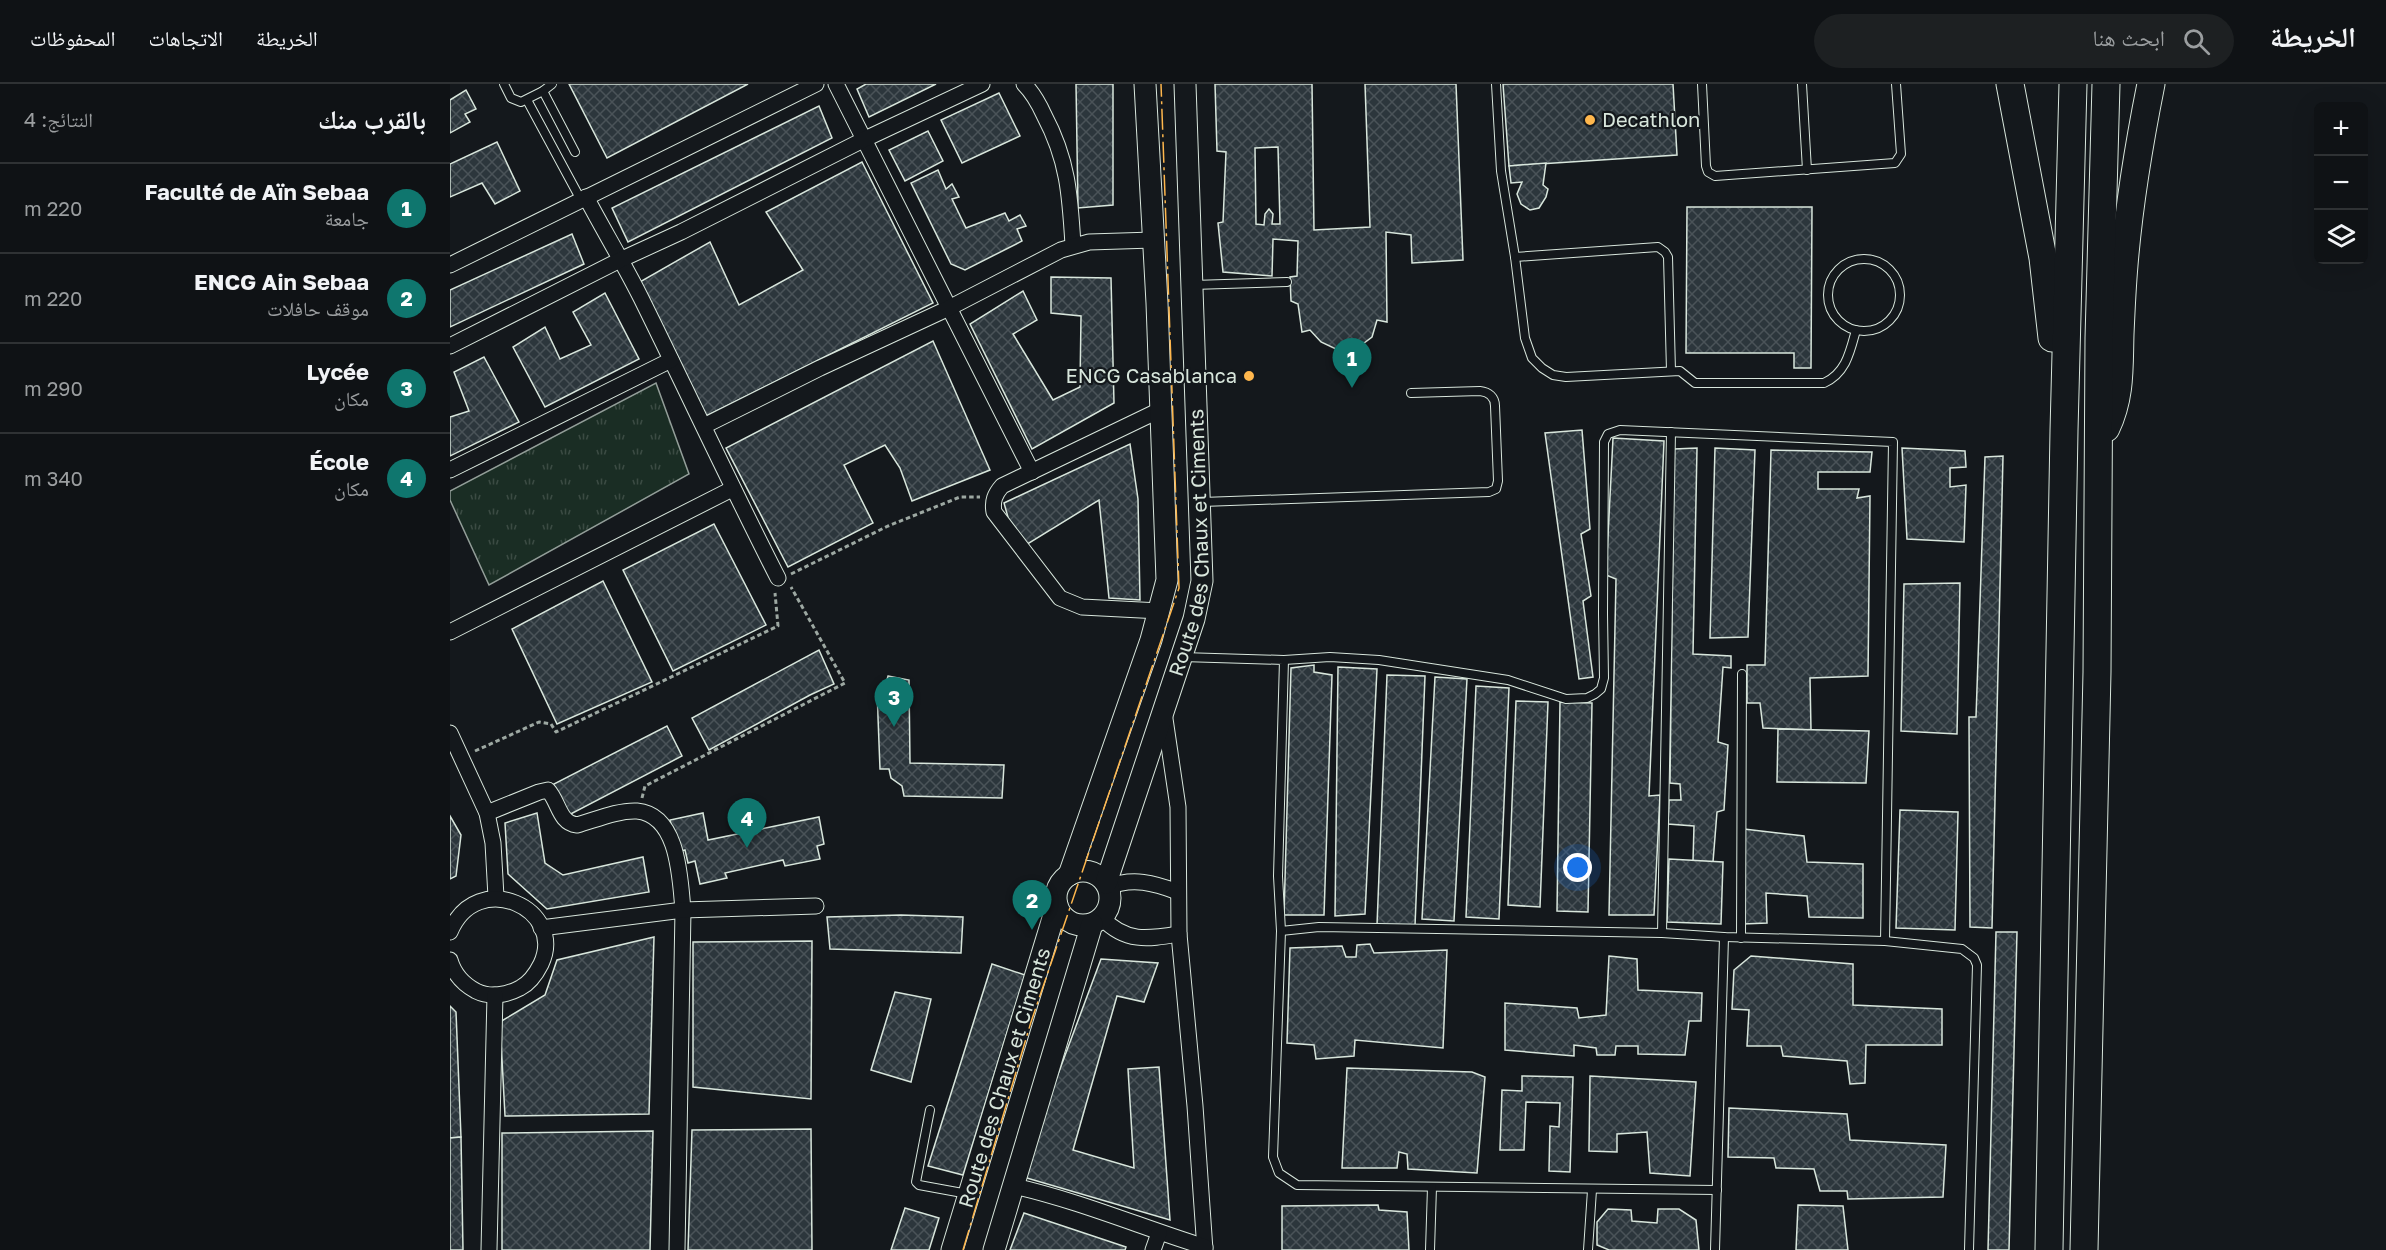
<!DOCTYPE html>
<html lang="ar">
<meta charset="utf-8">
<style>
body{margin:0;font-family:"Golos Text","Noto Naskh Arabic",sans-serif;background:#1d2022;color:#f1f3f6;direction:rtl}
.controls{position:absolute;right:18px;top:18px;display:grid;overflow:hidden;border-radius:9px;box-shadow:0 6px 24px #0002}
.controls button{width:54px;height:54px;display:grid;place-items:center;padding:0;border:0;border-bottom:2px solid #2f3234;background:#0f1215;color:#f1f3f6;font:30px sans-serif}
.you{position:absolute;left:1128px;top:784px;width:21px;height:21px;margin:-15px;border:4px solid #fff;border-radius:50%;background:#1a73e8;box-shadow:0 0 0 9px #1a73e833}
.badge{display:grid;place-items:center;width:39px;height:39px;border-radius:50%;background:#0f766e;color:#fff;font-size:20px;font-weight:700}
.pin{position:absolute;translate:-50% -50px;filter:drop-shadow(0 2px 3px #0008)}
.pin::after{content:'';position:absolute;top:32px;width:21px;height:18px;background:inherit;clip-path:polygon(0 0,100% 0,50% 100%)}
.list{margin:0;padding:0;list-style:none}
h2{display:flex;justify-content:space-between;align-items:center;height:78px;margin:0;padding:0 24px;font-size:26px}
h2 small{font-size:20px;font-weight:400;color:#9b9ea0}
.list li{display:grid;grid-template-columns:39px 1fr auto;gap:18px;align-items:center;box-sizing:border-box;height:90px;padding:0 24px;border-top:2px solid #2f3234}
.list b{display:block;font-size:22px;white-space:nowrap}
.list p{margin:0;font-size:20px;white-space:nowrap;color:#9b9ea0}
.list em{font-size:20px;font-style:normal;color:#9b9ea0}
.icon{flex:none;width:33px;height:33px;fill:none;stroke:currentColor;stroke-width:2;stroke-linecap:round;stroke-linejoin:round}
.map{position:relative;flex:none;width:1936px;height:1166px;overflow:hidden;direction:ltr}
header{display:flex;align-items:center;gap:36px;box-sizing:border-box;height:84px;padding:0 30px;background:#0f1215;border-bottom:2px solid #2f3234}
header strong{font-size:28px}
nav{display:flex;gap:33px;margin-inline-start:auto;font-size:21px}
.search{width:420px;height:54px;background:#1d2022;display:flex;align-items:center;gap:15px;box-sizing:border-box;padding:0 21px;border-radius:33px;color:#9b9ea0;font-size:22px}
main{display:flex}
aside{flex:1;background:#0f1215}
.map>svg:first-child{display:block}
</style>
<header>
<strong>الخريطة</strong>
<div class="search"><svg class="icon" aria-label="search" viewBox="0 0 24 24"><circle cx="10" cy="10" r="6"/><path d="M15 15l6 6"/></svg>ابحث هنا</div>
<nav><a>الخريطة</a><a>الاتجاهات</a><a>المحفوظات</a></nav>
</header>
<main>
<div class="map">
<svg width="1936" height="1166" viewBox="0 0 1936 1166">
<defs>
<pattern id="park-tufts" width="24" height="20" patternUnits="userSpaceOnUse" patternTransform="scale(1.5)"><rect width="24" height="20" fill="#1a2d24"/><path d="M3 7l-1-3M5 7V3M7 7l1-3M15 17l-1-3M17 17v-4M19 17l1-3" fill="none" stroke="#3b4b43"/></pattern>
<pattern id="building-cross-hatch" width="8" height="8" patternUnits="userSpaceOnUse" patternTransform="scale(1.5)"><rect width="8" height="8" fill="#2c363c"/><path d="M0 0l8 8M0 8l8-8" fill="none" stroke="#4a5358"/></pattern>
</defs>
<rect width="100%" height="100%" fill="#14181c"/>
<polygon fill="url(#park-tufts)" stroke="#939e99" stroke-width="1.5" points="206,299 239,390 39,501 0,416 0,407"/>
<g fill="url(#building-cross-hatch)" stroke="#d8e6dc" stroke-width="1.5" fill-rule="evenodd">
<polygon points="119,0 298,0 157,74"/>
<polygon points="416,0 486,0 419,33 407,5"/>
<polygon points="626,0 663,0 663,121 628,124"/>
<path d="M765 0H862L864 146 920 143 915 0H1006L1013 176 962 179 961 151 936 148 937 238 927 236 922 253 906 265 888 266 871 258 860 246 852 248 848 220 841 217 840 193 847 192 848 157 823 155 822 192 773 188 768 139 773 138 776 68 767 67ZM828 63 830 140H822L823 130 819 125 815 130 814 141 806 140 805 64Z"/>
<polygon points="1053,0 1223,0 1227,71 1059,82"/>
<polygon points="16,6 26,25 15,30 20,38 0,49 0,16"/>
<polygon points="549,9 570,52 512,79 491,36"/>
<polygon points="369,22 382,54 178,158 162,124"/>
<polygon points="478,47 493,77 455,97 439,66"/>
<polygon points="47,58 70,107 45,120 32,99 0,113 0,80"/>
<polygon points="412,78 483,219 256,332 188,199 260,158 289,221 353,186 316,128"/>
<polygon points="1096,79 1093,101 1098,105 1096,113 1089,124 1080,126 1071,120 1067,110 1072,98 1061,99 1059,82"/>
<polygon points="488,86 496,105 502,100 509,113 502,115 516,144 555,129 559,137 570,131 576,142 567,145 572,157 515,186 501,180 461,99"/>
<polygon points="1237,123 1362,123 1361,284 1344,284 1344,269 1236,269"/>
<polygon points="122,150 134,180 0,243 0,206"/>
<polygon points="601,193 661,194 664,319 582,365 520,240 573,207 587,236 563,250 603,316 630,303 631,232 601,229"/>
<polygon points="155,209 189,275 95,323 63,263 95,243 110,275 141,261 123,228"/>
<polygon points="483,257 540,386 462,417 450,384 435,361 394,381 423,439 338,483 276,364"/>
<polygon points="34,273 69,338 0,372 0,333 19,327 4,288"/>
<polygon points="1132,346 1140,445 1131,450 1141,512 1133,517 1143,593 1129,595 1095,349"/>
<polygon points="1163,354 1214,357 1199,712 1210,711 1204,831 1159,831 1166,495 1156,491"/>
<polygon points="680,360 688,415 690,516 659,514 649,416 571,464 561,444 554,419"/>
<polygon points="1247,364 1243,570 1281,572 1281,584 1273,583 1268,658 1278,661 1274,726 1267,728 1263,778 1243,777 1244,742 1218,740 1219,716 1231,716 1230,700 1220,699 1224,365"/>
<polygon points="1265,364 1305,366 1298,553 1260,554"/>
<polygon points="1452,364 1515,367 1516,383 1500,384 1500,403 1516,401 1514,458 1457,455"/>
<polygon points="1321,366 1422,368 1420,388 1368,388 1368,405 1409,405 1407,414 1420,412 1418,592 1360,594 1361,646 1313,644 1310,619 1297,619 1297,581 1315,581"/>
<polygon points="1553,372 1542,844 1520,843 1519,633 1526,633 1535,373"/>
<polygon points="264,440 316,541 223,587 173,486"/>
<polygon points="153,497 202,598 107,640 62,545"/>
<polygon points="1510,499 1507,650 1451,647 1454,500"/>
<polygon points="369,566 384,600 360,611 259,666 242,634"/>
<polygon points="864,581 864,588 882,591 874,831 834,831 841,584"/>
<polygon points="888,583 927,585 915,830 885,832"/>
<polygon points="937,591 975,592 965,842 927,841"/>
<polygon points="438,592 459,596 460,679 554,681 552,714 454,712 452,702 441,694 439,685 430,685 427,607 434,607"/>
<polygon points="985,593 1017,595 1004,837 972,835"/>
<polygon points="1026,602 1059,604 1049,835 1016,833"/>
<polygon points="1066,617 1098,618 1090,823 1058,821"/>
<polygon points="1110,618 1142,619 1138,828 1107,827"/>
<polygon points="217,642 232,672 115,733 100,702"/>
<polygon points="1328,645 1419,647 1416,699 1327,698"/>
<polygon points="1450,726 1508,728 1505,846 1446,844"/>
<polygon points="87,729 95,779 113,791 193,773 199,808 97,825 58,790 55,739"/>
<polygon points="253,729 258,756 369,733 374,760 367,762 370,775 335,782 333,776 275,789 277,794 250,800 245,777 238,779 235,766 227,768 220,736"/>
<polygon points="0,732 11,751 6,792 0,795"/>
<polygon points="1294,745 1354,752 1357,778 1413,780 1413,834 1359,833 1357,812 1316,809 1317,839 1293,840"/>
<polygon points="1219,775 1273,778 1271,840 1217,838"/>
<polygon points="451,831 513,833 511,869 380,865 377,833"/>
<polygon points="1546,848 1567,848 1559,1166 1538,1166"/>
<polygon points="204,853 199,1030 55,1032 50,938 95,911 107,876"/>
<polygon points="362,857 361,1015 243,1003 243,858"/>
<polygon points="920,860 924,869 997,866 993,964 905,956 904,972 866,975 864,961 837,959 840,864 892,862 896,873 906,873 907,861"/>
<polygon points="1159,872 1187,875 1188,906 1252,909 1251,937 1239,937 1235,971 1188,970 1188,962 1166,962 1165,971 1147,971 1146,964 1124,961 1124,972 1055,966 1055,919 1127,924 1129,934 1156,931"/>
<polygon points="1301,872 1403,880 1403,921 1492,925 1492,961 1416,961 1415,999 1400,1000 1397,977 1333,972 1331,962 1297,962 1299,926 1282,925 1284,886"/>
<polygon points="651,875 708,879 694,918 667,912 623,1066 684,1084 678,985 709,983 720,1136 570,1092"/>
<polygon points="542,880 575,891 513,1091 478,1082"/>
<polygon points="445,908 481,915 461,998 421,986"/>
<polygon points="0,922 6,928 11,1053 0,1054"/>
<polygon points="897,984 1022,988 1035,993 1027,1089 958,1085 957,1070 949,1068 947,1084 892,1084"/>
<polygon points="1072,992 1123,993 1120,1088 1099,1087 1100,1042 1109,1043 1110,1019 1076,1018 1074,1066 1050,1066 1052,1006 1072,1007"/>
<polygon points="1140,992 1246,998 1240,1092 1200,1089 1197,1048 1167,1050 1167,1068 1139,1067"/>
<polygon points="1279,1024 1397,1030 1400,1056 1496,1061 1493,1113 1398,1115 1397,1107 1370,1107 1364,1085 1326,1084 1324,1074 1278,1073"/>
<polygon points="361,1045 362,1166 238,1166 242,1046"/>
<polygon points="203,1047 200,1166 52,1166 52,1049"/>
<polygon points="11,1053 13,1166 0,1166 0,1054"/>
<polygon points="928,1121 929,1126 957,1128 959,1166 832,1166 832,1122"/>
<polygon points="1348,1121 1393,1122 1398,1166 1346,1166"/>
<polygon points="455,1124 489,1134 479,1166 441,1166"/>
<polygon points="1158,1125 1181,1126 1182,1137 1207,1139 1208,1125 1229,1125 1246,1136 1249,1166 1159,1166 1147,1161 1147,1138"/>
<polygon points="574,1129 676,1163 675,1166 560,1166"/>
</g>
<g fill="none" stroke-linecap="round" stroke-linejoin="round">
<defs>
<g id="lane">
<polyline points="54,0 61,14 71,18 93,7 102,0"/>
<path d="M1046 0 1051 87 1065 173 1075 254 1082 274 1092 284 1103 291 1116 293 1230 287 1245 299H1374C1396 289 1400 268 1406 246"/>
<polyline points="1252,0 1256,82 1258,88 1265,92 1445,79 1451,70 1446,0"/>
<polyline points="1352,0 1357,86"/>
<polyline points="93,7 125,68"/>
<polyline points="77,16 131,116"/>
<polyline points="1065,173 1208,163 1215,168 1218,173 1221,287"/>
<circle cx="1414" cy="211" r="36"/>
<polyline points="743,201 837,198"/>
<path d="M752 418 1039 408 1046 405 1048 397 1045 322C1045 313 1039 308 1030 307L961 309"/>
<polyline points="732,573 834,576 828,792 831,847 823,1073 829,1089 847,1101 1267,1106"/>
<polyline points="834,576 880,573 929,576 1058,596 1116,615 1137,614 1145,610 1151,605 1154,594 1153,530 1154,358 1158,350 1170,346 1443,358 1435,857"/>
<polyline points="831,847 869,843 1212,849 1274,853 1435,857 1512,865 1524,874 1527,881 1519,1166"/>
<polyline points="1212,849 1221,348"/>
<polyline points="1291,854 1292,590"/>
<polyline points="480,1026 466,1098 469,1101 518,1110"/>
<polyline points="980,1166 982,1103"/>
<polyline points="1138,1166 1142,1106"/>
<polyline points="1265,1166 1274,853"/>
</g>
<g id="street">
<polyline points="386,0 582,388"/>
<path d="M574 0C583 9 589 20 594 31 618 76 620 111 623 161"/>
<path d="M136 113C154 147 174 180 191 214 237 307 281 402 328 494"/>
<polyline points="0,181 366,0"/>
<polyline points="0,262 170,176 231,148 413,56 532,0"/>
<polyline points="254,342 370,284 499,224 611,166 639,158 703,156"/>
<polyline points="0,386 221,276"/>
<path d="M710 527 632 523 610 514 544 428C542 417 545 410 552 402L712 325"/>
<polyline points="0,548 282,405"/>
<polyline points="714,628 728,723 729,850 745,1022 755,1166"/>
<polyline points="0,649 37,729 43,759 46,813"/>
<path d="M37 729 89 708 98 706C109 718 109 739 127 741 145 736 168 726 187 727 229 731 230 795 233 826L227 1166"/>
<path d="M658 803C683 793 704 799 728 808"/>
<path d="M652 834C676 859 698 855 729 850"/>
<polyline points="91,844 233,826 366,822"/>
<path d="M0 848C27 783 117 825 91 880 86 890 80 899 70 904 57 911 40 914 26 907 13 900 4 890 0 876"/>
<path d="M564 1102C630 1117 691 1143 755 1163"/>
<polyline points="39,1166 45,911"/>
<polyline points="703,1166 709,1149"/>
</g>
<g id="secondary">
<circle cx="633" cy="814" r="27"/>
<polyline points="619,791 701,556 717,496 707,219 695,0"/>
<path id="s1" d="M656 799 744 535 752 497 735 0"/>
<path id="s2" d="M502 1166 607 821"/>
<polyline points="544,1166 642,840"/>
</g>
<g id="highway">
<polyline points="1560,0 1593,174 1602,254"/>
<path d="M1656 344C1671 313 1669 283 1670 250 1671 227 1672 204 1674 181 1679 120 1689 60 1701 0"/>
<polyline points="1599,1166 1614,347 1623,0"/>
<polyline points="1634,1166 1647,588 1649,254 1656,0"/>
</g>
</defs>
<use href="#lane" stroke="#d8e6dc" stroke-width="10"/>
<use href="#street" stroke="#d8e6dc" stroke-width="17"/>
<use href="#secondary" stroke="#d8e6dc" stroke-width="23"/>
<use href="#highway" stroke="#d8e6dc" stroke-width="29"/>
<g stroke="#9da8a2" stroke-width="3" stroke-dasharray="4.5 3" stroke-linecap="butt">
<polyline points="341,490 438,442 510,413 530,413"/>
<polyline points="25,667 89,638 101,640 106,648 328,542 325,509"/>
<polyline points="192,714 195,702 395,599 341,503"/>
</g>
<use href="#lane" stroke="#14181c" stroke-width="8"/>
<use href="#street" stroke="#14181c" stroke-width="15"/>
<use href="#secondary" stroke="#14181c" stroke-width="21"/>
<use href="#highway" stroke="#14181c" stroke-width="27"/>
<polyline stroke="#ffb74d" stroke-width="1.5" stroke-dasharray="21 4.5 3 4.5" stroke-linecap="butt" points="513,1166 581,938 729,504 711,0"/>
</g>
<g fill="#ffb74d" stroke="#14181c" stroke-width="2">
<circle cx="1140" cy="36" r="6"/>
<circle cx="799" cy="292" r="6"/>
</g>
<g text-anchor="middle" stroke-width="4.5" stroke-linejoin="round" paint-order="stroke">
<g font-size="20" fill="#d8e6dc" stroke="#14181c" text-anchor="start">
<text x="1152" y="43">Decathlon</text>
<text x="787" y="299" text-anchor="end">ENCG Casablanca</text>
</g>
<g font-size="20" fill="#d8e6dc" stroke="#14181c">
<text dy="7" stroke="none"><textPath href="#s1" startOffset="354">Route des Chaux et Ciments</textPath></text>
<text dy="7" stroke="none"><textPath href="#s2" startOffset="180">Route des Chaux et Ciments</textPath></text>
</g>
</g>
</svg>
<div class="controls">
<button>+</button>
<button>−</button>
<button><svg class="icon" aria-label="layers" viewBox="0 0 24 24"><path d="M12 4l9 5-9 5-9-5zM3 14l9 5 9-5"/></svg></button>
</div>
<div class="you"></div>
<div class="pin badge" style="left:902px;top:304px">1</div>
<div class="pin badge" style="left:582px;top:846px">2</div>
<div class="pin badge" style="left:444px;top:643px">3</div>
<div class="pin badge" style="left:297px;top:764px">4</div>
</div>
<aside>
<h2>بالقرب منك<small>النتائج: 4</small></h2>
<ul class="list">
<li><span class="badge">1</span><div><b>Faculté de Aïn Sebaa</b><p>جامعة</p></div><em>220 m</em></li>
<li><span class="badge">2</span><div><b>ENCG Ain Sebaa</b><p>موقف حافلات</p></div><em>220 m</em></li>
<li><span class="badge">3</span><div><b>Lycée</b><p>مكان</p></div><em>290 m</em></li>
<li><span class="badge">4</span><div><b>École</b><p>مكان</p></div><em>340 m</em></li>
</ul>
</aside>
</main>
